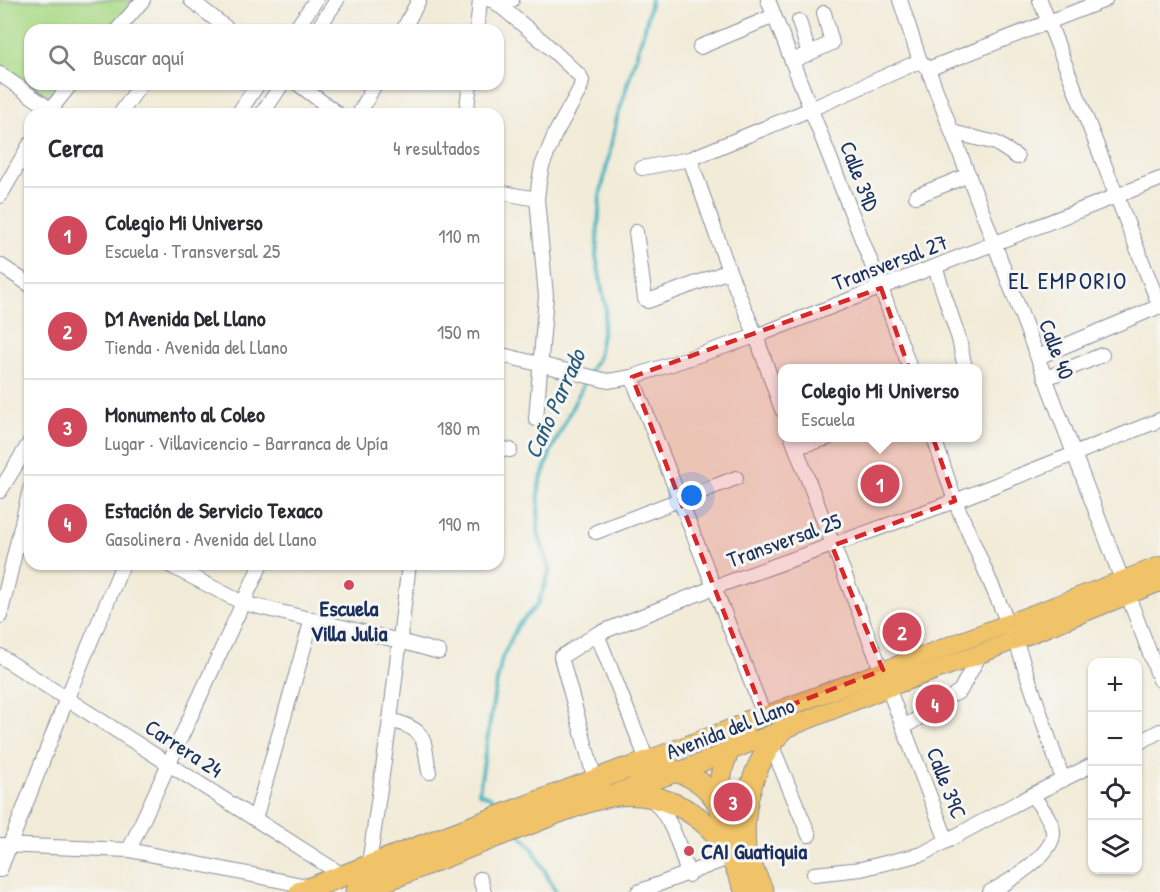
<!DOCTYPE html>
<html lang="es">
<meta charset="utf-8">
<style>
body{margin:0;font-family:"Patrick Hand",sans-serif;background:#f2f2f3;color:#2b2b33}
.controls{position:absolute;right:18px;bottom:18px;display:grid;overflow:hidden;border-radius:12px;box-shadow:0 2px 4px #0004}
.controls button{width:54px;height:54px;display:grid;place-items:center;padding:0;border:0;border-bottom:2px solid #e1e1e2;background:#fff;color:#2b2b33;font:30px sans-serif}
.you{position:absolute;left:692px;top:496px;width:21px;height:21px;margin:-15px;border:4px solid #fff;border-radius:50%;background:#1a73e8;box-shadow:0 0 0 9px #1a73e833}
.badge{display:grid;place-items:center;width:39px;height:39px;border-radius:50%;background:#d1495b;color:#fff;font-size:20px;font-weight:700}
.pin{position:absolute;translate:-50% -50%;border:3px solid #fff;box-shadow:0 2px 6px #0006}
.popup{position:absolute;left:778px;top:364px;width:204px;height:78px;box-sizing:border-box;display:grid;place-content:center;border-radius:12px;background:#fff;filter:drop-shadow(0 2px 4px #0005);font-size:20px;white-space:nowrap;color:#7c7c81}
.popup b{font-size:22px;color:#2b2b33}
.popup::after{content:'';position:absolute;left:50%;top:100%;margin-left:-12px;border:12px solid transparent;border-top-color:#fff}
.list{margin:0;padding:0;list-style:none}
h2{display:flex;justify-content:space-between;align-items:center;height:78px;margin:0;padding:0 24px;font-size:26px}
h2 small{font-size:20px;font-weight:400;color:#7c7c81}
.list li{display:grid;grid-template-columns:39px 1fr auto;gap:18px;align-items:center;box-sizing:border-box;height:96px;padding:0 24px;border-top:2px solid #e1e1e2}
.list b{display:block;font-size:22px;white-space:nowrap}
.list p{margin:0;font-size:20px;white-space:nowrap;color:#7c7c81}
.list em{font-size:20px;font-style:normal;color:#7c7c81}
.icon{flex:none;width:33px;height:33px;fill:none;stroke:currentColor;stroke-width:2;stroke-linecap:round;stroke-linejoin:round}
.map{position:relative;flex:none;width:1160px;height:892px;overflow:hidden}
.search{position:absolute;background:#fff;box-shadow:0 2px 4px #0004;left:24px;top:24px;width:480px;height:66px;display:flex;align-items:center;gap:15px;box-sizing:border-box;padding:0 21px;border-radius:18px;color:#7c7c81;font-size:22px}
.panel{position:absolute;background:#fff;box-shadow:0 2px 4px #0004;left:24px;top:108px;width:480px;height:462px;border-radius:18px}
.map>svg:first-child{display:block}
</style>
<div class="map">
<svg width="1160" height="892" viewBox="0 0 1160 892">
<rect width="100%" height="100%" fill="#f6f6f2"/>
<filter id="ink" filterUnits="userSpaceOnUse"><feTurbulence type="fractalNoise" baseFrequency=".0167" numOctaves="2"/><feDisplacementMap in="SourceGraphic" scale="12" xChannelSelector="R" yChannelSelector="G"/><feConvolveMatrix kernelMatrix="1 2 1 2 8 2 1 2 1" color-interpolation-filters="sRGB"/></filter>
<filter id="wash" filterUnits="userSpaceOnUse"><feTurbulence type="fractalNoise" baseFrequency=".008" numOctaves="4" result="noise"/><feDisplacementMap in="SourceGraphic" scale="24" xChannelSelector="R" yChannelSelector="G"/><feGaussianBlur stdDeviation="1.35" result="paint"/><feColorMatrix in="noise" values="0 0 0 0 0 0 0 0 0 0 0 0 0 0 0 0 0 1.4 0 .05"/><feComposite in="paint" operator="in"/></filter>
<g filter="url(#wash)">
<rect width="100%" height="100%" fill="#f2ebd8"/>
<polygon fill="#abda88" stroke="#638473" stroke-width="1.5" points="0,0 138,0 113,30 30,30 30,84 68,84 54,101 0,64"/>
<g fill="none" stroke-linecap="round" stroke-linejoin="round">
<g stroke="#43b3bd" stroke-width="4">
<polyline points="589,373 598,357 606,309 596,256 600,197 617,118 646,24 651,0"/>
<polyline points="500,810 490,797 479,793 494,696 502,658 518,625 538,604 550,570 538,533 539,485 551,451 586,379"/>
<polyline points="520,834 533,849 556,892"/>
</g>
</g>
</g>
<g filter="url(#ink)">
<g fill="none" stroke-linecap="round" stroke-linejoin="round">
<polyline stroke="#c7c5c0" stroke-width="14" stroke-dasharray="14 7" stroke-linecap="butt" points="925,714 955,694"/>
<defs>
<g id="minor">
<polyline points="191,0 229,30"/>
<polyline points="490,0 512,0"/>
<polyline points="493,0 546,44 580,76 582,81 580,89 555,134 542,166 539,182 537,199 546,296 536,419"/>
<polyline points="768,0 881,288 910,368"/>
<polyline points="900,0 920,61 928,69 1160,680"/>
<polyline points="1040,0 1160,307"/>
<polyline points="799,21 809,54"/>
<polyline points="117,30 143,0"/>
<polyline points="295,30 316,0"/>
<polyline points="317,30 337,0"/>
<polyline points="403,30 419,0"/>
<polyline points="477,30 480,0"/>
<polyline points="700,47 774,16"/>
<polyline points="792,61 832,43 824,13"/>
<polyline points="928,69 1105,0"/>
<polyline points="0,74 57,114"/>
<polyline points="298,84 338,114"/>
<polyline points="47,114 71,84"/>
<polyline points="120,114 139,87"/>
<polyline points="238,114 258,84"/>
<polyline points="262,114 282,84"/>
<polyline points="359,114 375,84"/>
<polyline points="466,114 470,84"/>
<polyline points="952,132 996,143 1017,157"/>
<polyline points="690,159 729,271 756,336 782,410"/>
<polyline points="642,168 690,159 811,109 920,61"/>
<polyline points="498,192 537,199"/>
<polyline points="0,196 30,144"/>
<polyline points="916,196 969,175"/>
<polyline points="636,232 645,299 648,301 729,271"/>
<polyline points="0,265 30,285"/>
<polyline points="935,267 959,339 965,368"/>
<polyline points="498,354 608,381 632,377 756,336 1160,179"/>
<polyline points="1038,357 1160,306"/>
<polyline points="632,377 764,715"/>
<polyline points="1046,378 1102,355"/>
<polyline points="792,438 947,841"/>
<polyline points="934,438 955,501 1015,639 1063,780"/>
<polyline points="796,447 828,438"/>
<polyline points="498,448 510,450"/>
<polyline points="0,491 30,442"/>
<polyline points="596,532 736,478"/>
<polyline points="167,564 243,603 400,641 439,652"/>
<polyline points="0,616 30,489"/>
<polyline points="597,634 647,760"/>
<polyline points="0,656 347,878"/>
<polyline points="955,694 960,691 980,654"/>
<path d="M390 720C427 730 423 737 429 772"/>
<polyline points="904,727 925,714"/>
<polyline points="1138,743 1160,731"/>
<polyline points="771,744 809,835"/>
<polyline points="595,780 561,657 597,634 715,587 955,501 1160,420"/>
<path d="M651 799C671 815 681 850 688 875"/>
<polyline points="255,819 312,619"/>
<polyline points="0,845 129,850 312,887"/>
<polyline points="129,850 261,564"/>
<polyline points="0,870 67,698 123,564"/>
<polyline points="368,871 390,720 409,564"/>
<polyline points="814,874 861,869 922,854 1032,795 1092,765"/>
<polyline points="480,879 484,892"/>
<polyline points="638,892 731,857"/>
<path d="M990 892C1007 883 1055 854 1053 832 1052 819 1039 805 1032 795"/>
</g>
<g id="major">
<polyline points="632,766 1160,566"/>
<polyline points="619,792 678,772 889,687 980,654 1160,582"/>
</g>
<g id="highway">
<path d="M721 810C716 775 725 747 749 721"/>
<path d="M745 848C741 805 753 763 782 730"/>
<path d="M300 892 624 769C655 764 694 769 713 796 720 805 724 816 730 825 743 847 753 869 763 892"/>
<path d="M356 892C411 871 465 848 521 827 548 817 583 801 611 796 655 789 701 809 725 847 734 861 740 877 746 892"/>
</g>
</defs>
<use href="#minor" stroke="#868d9b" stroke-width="16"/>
<use href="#major" stroke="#868d9b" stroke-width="20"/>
<use href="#highway" stroke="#868d9b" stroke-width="23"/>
<use href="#minor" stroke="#fff" stroke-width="14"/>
<use href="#major" stroke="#f1c369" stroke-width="18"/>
<use href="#highway" stroke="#f1c369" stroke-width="21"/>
</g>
</g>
<path fill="#d62828" fill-opacity="0.2" stroke="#d62828" stroke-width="4.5" stroke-dasharray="12 8" stroke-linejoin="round" d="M881 288 955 501 832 546 883 670 764 715 632 377Z"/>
<g fill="#d1495b" stroke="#f6f6f2" stroke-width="2">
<circle cx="349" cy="585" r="6"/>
<circle cx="689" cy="851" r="6"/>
</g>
<g text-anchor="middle" stroke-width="6" stroke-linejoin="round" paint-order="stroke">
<g font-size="22" fill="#1b2f5e" stroke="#f6f6f2">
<text transform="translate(860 176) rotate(69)" y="8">Calle 39D</text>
<text transform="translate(890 262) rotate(-21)" y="8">Transversal 27</text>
<text transform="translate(1057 349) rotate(69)" y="8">Calle 40</text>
<text transform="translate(784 540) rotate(-20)" y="8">Transversal 25</text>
<text transform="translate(730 728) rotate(-21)" y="8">Avenida del Llano</text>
<text transform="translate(184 748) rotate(33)" y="8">Carrera 24</text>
<text transform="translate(947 783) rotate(69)" y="8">Calle 39C</text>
</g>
<g font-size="22" font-weight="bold" fill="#1b2f5e" stroke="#f6f6f2">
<text x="349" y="616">Escuela<tspan x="349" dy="25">Villa Julia</tspan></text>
<text x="701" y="859" text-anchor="start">CAI Guatiquia</text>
</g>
<g font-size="24" letter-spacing="1.5" fill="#1b2f5e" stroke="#f6f6f2">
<text x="1068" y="289">EL EMPORIO</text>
</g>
<g font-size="24" font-style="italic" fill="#295d7f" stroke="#f6f6f2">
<text transform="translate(555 404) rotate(-66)" y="8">Caño Parrado</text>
</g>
</g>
</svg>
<div class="controls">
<button>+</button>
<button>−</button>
<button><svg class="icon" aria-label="locate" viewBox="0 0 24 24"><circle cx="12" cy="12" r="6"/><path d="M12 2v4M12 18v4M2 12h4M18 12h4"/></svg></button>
<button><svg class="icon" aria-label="layers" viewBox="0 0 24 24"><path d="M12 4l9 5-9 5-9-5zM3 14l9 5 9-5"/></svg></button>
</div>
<div class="you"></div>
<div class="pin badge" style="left:880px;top:484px">1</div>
<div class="popup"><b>Colegio Mi Universo</b>Escuela</div>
<div class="pin badge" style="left:902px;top:632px">2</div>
<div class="pin badge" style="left:733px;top:802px">3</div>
<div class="pin badge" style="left:935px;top:704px">4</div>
<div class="search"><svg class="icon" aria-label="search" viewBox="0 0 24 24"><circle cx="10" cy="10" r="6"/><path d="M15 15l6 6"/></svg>Buscar aquí</div>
<section class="panel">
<h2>Cerca<small>4 resultados</small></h2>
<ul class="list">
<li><span class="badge">1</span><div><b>Colegio Mi Universo</b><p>Escuela · Transversal 25</p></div><em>110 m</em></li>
<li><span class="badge">2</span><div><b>D1 Avenida Del Llano</b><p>Tienda · Avenida del Llano</p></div><em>150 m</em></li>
<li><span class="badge">3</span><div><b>Monumento al Coleo</b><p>Lugar · Villavicencio - Barranca de Upía</p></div><em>180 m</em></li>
<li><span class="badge">4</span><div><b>Estación de Servicio Texaco</b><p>Gasolinera · Avenida del Llano</p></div><em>190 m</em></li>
</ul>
</section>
</div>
